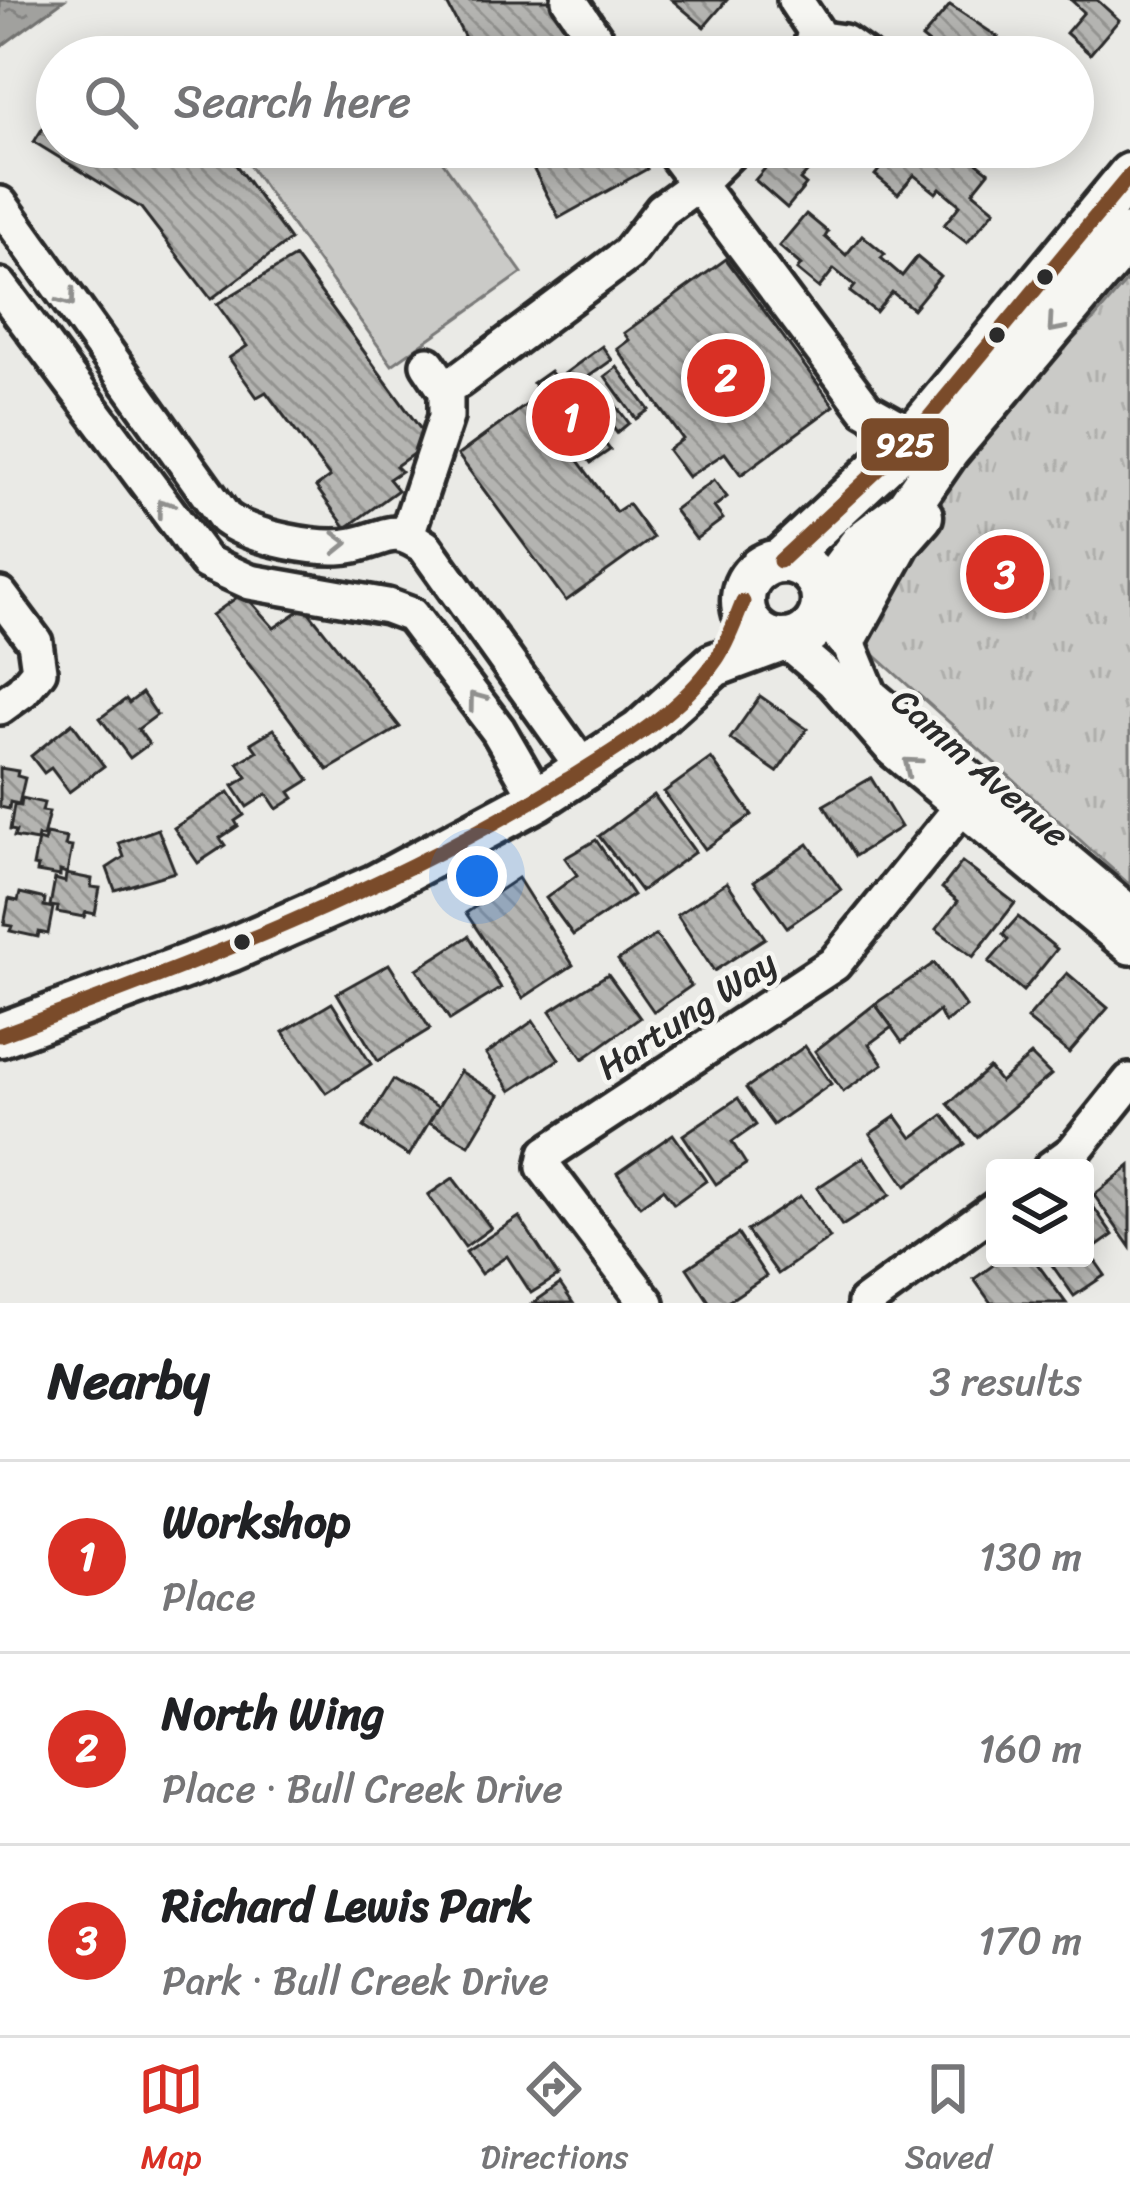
<!DOCTYPE html>
<meta charset="utf-8">
<style>
body{margin:0;font-family:Sriracha,sans-serif;background:#f2f2f2;color:#202124}
.controls{position:absolute;right:36px;bottom:36px;display:grid;overflow:hidden;border-radius:12px;box-shadow:0 6px 30px #0003}
.controls button{width:108px;height:108px;display:grid;place-items:center;padding:0;border:0;border-bottom:3px solid #e0e0e0;background:#fff;color:#202124;font:60px sans-serif}
.you{position:absolute;left:477px;top:876px;width:42px;height:42px;margin:-30px;border:9px solid #fff;border-radius:50%;background:#1a73e8;box-shadow:0 0 0 18px #1a73e833}
.badge{display:grid;place-items:center;width:78px;height:78px;border-radius:50%;background:#d93025;color:#fff;font-size:39px;font-weight:700}
.pin{position:absolute;translate:-50% -50%;border:6px solid #fff;box-shadow:0 3px 12px #0006}
.list{margin:0;padding:0;list-style:none}
h2{display:flex;justify-content:space-between;align-items:center;height:156px;margin:0;padding:0 48px;font-size:51px}
h2 small{font-size:39px;font-weight:400;color:#757577}
.list li{display:grid;grid-template-columns:78px 1fr auto;gap:36px;align-items:center;box-sizing:border-box;height:192px;padding:0 48px;border-top:3px solid #e0e0e0}
.list b{display:block;font-size:45px;white-space:nowrap}
.list p{margin:0;font-size:39px;white-space:nowrap;color:#757577}
.list em{font-size:39px;font-style:normal;color:#757577}
.icon{flex:none;width:66px;height:66px;fill:none;stroke:currentColor;stroke-width:2;stroke-linecap:round;stroke-linejoin:round}
.map{position:relative;flex:none;width:1130px;height:1303px;overflow:hidden}
.search{position:absolute;background:#fff;box-shadow:0 6px 30px #0003;left:36px;right:36px;top:36px;height:132px;display:flex;align-items:center;gap:30px;box-sizing:border-box;padding:0 42px;border-radius:66px;color:#757577;font-size:45px}
.sheet{height:732px;background:#fff}
nav{display:flex;justify-content:space-around;align-items:center;box-sizing:border-box;height:168px;border-top:3px solid #e0e0e0;background:#fff;font-size:33px;color:#757577}
nav a{display:grid;justify-items:center;gap:6px}
nav .on{color:#d93025}
.map>svg:first-child{display:block}
</style>
<div class="map">
<svg width="1130" height="1303" viewBox="0 0 1130 1303">
<defs>
<pattern id="park-tufts" width="24" height="20" patternUnits="userSpaceOnUse" patternTransform="scale(3)"><rect width="24" height="20" fill="#cacac7"/><path d="M3 7l-1-3M5 7V3M7 7l1-3M15 17l-1-3M17 17v-4M19 17l1-3" fill="none" stroke="#aeaeab"/></pattern>
<pattern id="water-ripples" width="26" height="14" patternUnits="userSpaceOnUse" patternTransform="scale(3)"><rect width="26" height="14" fill="#a1a19e"/><path d="M2 4q2-2 4 0t4 0M15 11q2-2 4 0t4 0" fill="none" stroke="#838381"/></pattern>
<pattern id="building-back-hatch" width="6" height="6" patternUnits="userSpaceOnUse" patternTransform="scale(3)"><rect width="6" height="6" fill="#b4b4b1"/><path d="M-1 5l2 2M0 0l6 6M5-1l2 2" fill="none" stroke="#939390"/></pattern>
</defs>
<rect width="100%" height="100%" fill="#eaeae6"/>
<filter id="ink" filterUnits="userSpaceOnUse"><feTurbulence type="fractalNoise" baseFrequency=".00833" numOctaves="2"/><feDisplacementMap in="SourceGraphic" scale="24" xChannelSelector="R" yChannelSelector="G"/><feConvolveMatrix kernelMatrix="1 2 1 2 8 2 1 2 1" color-interpolation-filters="sRGB"/></filter>
<g filter="url(#ink)">
<polygon fill="url(#park-tufts)" stroke="#7a7a79" stroke-width="3" points="1130,277 1130,885 859,641 901,507 1095,318"/>
<polygon fill="#cacac7" stroke="#7a7a79" stroke-width="3" points="267,147 432,147 522,273 392,365 246,161"/>
<polygon fill="url(#water-ripples)" stroke="#727270" stroke-width="3" points="0,0 64,0 0,47"/>
<g fill="url(#building-back-hatch)" stroke="#2b2b2b" stroke-width="3">
<polygon points="445,0 552,0 584,57 475,57"/>
<polygon points="672,0 727,0 704,27"/>
<polygon points="1071,0 1097,0 1119,20 1090,54 1066,33 1084,12"/>
<polygon points="950,5 998,37 981,57 955,57 949,52 945,57 922,38"/>
<polygon points="57,105 57,147 223,147 290,240 211,299 141,208 34,142"/>
<polygon points="522,147 635,147 647,169 559,218"/>
<polygon points="774,147 805,147 819,159 800,180 806,185 787,208 755,180 773,159 768,154"/>
<polygon points="897,147 908,147 924,160 935,147 949,147 963,158 966,154 989,172 973,192 995,210 967,243 944,225 960,205 940,188 936,193 914,175 898,194 875,175"/>
<polygon points="806,214 828,232 825,237 846,255 862,235 885,254 881,258 902,276 917,257 940,276 913,309 892,292 876,312 850,292 855,286 834,269 819,288 797,270 801,265 779,246"/>
<polygon points="295,257 430,442 396,466 401,471 389,479 398,490 346,528 316,487 330,477 266,392 257,397 229,358 247,346 217,304"/>
<polygon points="726,259 834,406 741,475 725,453 688,477 668,450 683,439 617,349 629,340 624,333"/>
<polygon points="602,346 612,360 570,390 560,377"/>
<polygon points="617,367 649,410 636,419 605,376"/>
<polygon points="550,371 610,450 591,463 533,383"/>
<polygon points="597,381 629,423 617,433 584,390"/>
<polygon points="533,400 616,512 628,504 653,538 566,601 458,455"/>
<polygon points="714,480 727,497 714,507 723,519 696,539 674,510"/>
<polygon points="243,593 274,628 305,607 400,727 328,770 212,615"/>
<polygon points="142,693 157,715 138,729 149,744 130,758 100,718 126,699 129,703"/>
<polygon points="760,696 807,729 777,772 730,739"/>
<polygon points="72,723 104,766 69,792 51,768 44,773 31,756"/>
<polygon points="274,729 309,780 290,792 294,798 277,809 267,794 247,807 233,786 247,777 238,763 257,751 251,743"/>
<polygon points="711,758 752,815 705,849 664,792"/>
<polygon points="0,768 18,771 17,776 25,778 19,804 10,802 9,809 0,807"/>
<polygon points="871,778 901,827 855,856 824,805"/>
<polygon points="229,792 244,815 235,821 238,826 220,838 225,845 198,863 174,828"/>
<polygon points="654,795 695,852 641,891 599,836"/>
<polygon points="22,798 44,803 42,811 49,812 43,837 38,836 37,841 14,837 16,831 10,830 14,805 21,806"/>
<polygon points="158,829 175,872 115,890 107,868 124,857 119,843"/>
<polygon points="46,834 67,838 65,846 72,847 67,873 60,871 60,876 37,872 38,867 33,866 38,840 44,842"/>
<polygon points="596,840 633,895 573,935 546,898 577,875 565,858"/>
<polygon points="808,844 841,890 787,927 754,881"/>
<polygon points="962,862 1015,903 973,957 936,929 958,901 942,888"/>
<polygon points="66,874 92,879 91,887 100,888 95,914 86,912 84,917 57,912 58,907 50,906 55,879 65,882"/>
<polygon points="518,878 573,965 523,998 466,913"/>
<polygon points="727,882 765,938 714,971 677,915"/>
<polygon points="20,893 45,899 44,906 53,908 48,934 39,932 38,937 10,931 12,926 4,925 9,899 18,901"/>
<polygon points="1018,917 1057,949 1023,991 989,962 1008,940 1003,934"/>
<polygon points="656,935 691,986 654,1012 618,960"/>
<polygon points="469,936 501,988 450,1020 417,969"/>
<polygon points="934,963 966,1007 945,1023 939,1011 902,1042 875,1004"/>
<polygon points="389,964 430,1029 378,1061 337,993"/>
<polygon points="1067,973 1108,1008 1069,1053 1027,1019"/>
<polygon points="608,974 640,1018 583,1059 550,1011"/>
<polygon points="332,1003 371,1064 326,1093 283,1032"/>
<polygon points="875,1004 892,1027 869,1044 883,1064 843,1092 815,1051"/>
<polygon points="533,1021 559,1059 511,1091 486,1054"/>
<polygon points="805,1046 831,1084 773,1125 746,1088"/>
<polygon points="1031,1055 1051,1075 977,1137 948,1104 989,1068 1000,1082"/>
<polygon points="460,1071 499,1095 469,1145 429,1122"/>
<polygon points="393,1080 438,1107 409,1156 364,1127"/>
<polygon points="738,1098 756,1125 732,1142 746,1164 716,1184 683,1135"/>
<polygon points="943,1115 965,1144 906,1186 870,1134 896,1116 912,1138"/>
<polygon points="673,1134 706,1181 674,1204 663,1189 640,1206 617,1173"/>
<polygon points="864,1157 890,1195 842,1226 817,1188"/>
<polygon points="1130,1166 1130,1247 1094,1195"/>
<polygon points="453,1178 491,1228 465,1247 428,1195"/>
<polygon points="800,1196 830,1238 778,1274 747,1231"/>
<polygon points="1088,1199 1113,1235 1089,1252 1105,1275 1074,1296 1047,1258 1085,1258"/>
<polygon points="519,1217 558,1276 531,1293 507,1256 481,1274 466,1252"/>
<polygon points="738,1234 766,1276 726,1303 710,1303 687,1268"/>
<polygon points="1003,1258 1033,1258 1066,1303 991,1303 974,1279"/>
<polygon points="560,1284 573,1303 533,1303"/>
</g>
<g fill="none" stroke-linecap="round" stroke-linejoin="round">
<defs>
<g id="minor">
<polyline points="569,0 608,57"/>
<polyline points="795,0 815,30 809,57"/>
<polyline points="814,38 844,42 865,57"/>
<polyline points="670,147 866,409 929,444"/>
<path d="M0 204 225 518C252 538 321 552 354 545 388 538 392 524 425 547L584 769"/>
<polyline points="0,286 206,562 250,582 387,606 411,615 498,730 538,799"/>
<polyline points="458,381 628,254 662,210 696,185 735,147"/>
<polyline points="407,534 446,417 446,391 428,364"/>
<polyline points="0,595 35,642 39,671 22,691 0,707"/>
<polyline points="823,609 846,637 870,695 1130,913"/>
<polyline points="786,641 833,681 893,750 1130,947"/>
<polyline points="1051,1168 1073,1152 1130,1081"/>
<polyline points="647,1303 544,1167 547,1153 834,964 977,788"/>
<polyline points="865,1303 995,1209"/>
</g>
<g id="major">
<circle cx="783" cy="601" r="40"/>
<polyline points="780,561 912,438 1130,175"/>
<polyline points="823,595 861,544 907,509 947,451 1130,235"/>
<polyline points="846,637 899,541 921,516"/>
<polyline points="0,1035 232,949 376,886 538,799 640,732 714,665 779,641"/>
</g>
</defs>
<use href="#minor" stroke="#2b2b2b" stroke-width="42"/>
<use href="#major" stroke="#2b2b2b" stroke-width="51"/>
<use href="#minor" stroke="#f6f6f2" stroke-width="33"/>
<use href="#major" stroke="#f6f6f2" stroke-width="42"/>
<defs>
<g id="bus-1">
<polyline points="780,561 912,438 1130,175"/>
<path d="M0 1035C196 964 389 890 567 780 619 748 680 712 716 660 728 643 735 621 743 602"/>
</g>
</defs>
<use href="#bus-1" stroke="#f6f6f2" stroke-width="24"/>
<use href="#bus-1" stroke="#7a4b2a" stroke-width="15"/>
</g>
<defs><path id="oneway-chevron" d="M-2-3.5L2.5 0L-2 3.5" fill="none" stroke-width="1.6" stroke-linecap="round" stroke-linejoin="round" transform="scale(3)"/></defs>
<g stroke="#90908e">
<use href="#oneway-chevron" transform="translate(68 299) rotate(54)"/>
<use href="#oneway-chevron" transform="translate(1055 325) rotate(131)"/>
<use href="#oneway-chevron" transform="translate(164 507) rotate(-127)"/>
<use href="#oneway-chevron" transform="translate(340 543) rotate(-1)"/>
<use href="#oneway-chevron" transform="translate(476 700) rotate(-127)"/>
<use href="#oneway-chevron" transform="translate(911 765) rotate(-140)"/>
</g>
</g>
<g fill="#2b2b2b" stroke="#f6f6f2" stroke-width="4.5">
<circle cx="1045" cy="277" r="10"/>
<circle cx="997" cy="335" r="10"/>
<circle cx="242" cy="942" r="10"/>
</g>
<g text-anchor="middle" stroke-width="9" stroke-linejoin="round" paint-order="stroke">
<g font-size="36" fill="#2b2b2b" stroke="#f6f6f2">
<text transform="translate(981 767) rotate(41)" y="13">Camm Avenue</text>
<text transform="translate(686 1014) rotate(-33)" y="13">Hartung Way</text>
</g>
</g>
<rect stroke="#f6f6f2" stroke-width="4.5" x="859" y="416" width="92" height="57" rx="12" fill="#7a4b2a"/>
<g font-size="33" text-anchor="middle" font-weight="bold" fill="#fff">
<text x="905" y="456">925</text>
</g>
</svg>
<div class="controls">
<button><svg class="icon" aria-label="layers" viewBox="0 0 24 24"><path d="M12 4l9 5-9 5-9-5zM3 14l9 5 9-5"/></svg></button>
</div>
<div class="you"></div>
<div class="pin badge" style="left:571px;top:417px">1</div>
<div class="pin badge" style="left:726px;top:378px">2</div>
<div class="pin badge" style="left:1005px;top:574px">3</div>
<div class="search"><svg class="icon" aria-label="search" viewBox="0 0 24 24"><circle cx="10" cy="10" r="6"/><path d="M15 15l6 6"/></svg>Search here</div>
</div>
<section class="sheet">
<h2>Nearby<small>3 results</small></h2>
<ul class="list">
<li><span class="badge">1</span><div><b>Workshop</b><p>Place</p></div><em>130 m</em></li>
<li><span class="badge">2</span><div><b>North Wing</b><p>Place · Bull Creek Drive</p></div><em>160 m</em></li>
<li><span class="badge">3</span><div><b>Richard Lewis Park</b><p>Park · Bull Creek Drive</p></div><em>170 m</em></li>
</ul>
</section>
<nav>
<a class="on"><svg class="icon" aria-label="map" viewBox="0 0 24 24"><path d="M3 6l6-2 6 2 6-2v14l-6 2-6-2-6 2zM9 4v14M15 6v14"/></svg>Map</a>
<a><svg class="icon" aria-label="directions" viewBox="0 0 24 24"><path d="M12 3l9 9-9 9-9-9zM9 14v-3h6M13 9l2 2-2 2"/></svg>Directions</a>
<a><svg class="icon" aria-label="saved" viewBox="0 0 24 24"><path d="M7 4h10v16l-5-4-5 4z"/></svg>Saved</a>
</nav>
